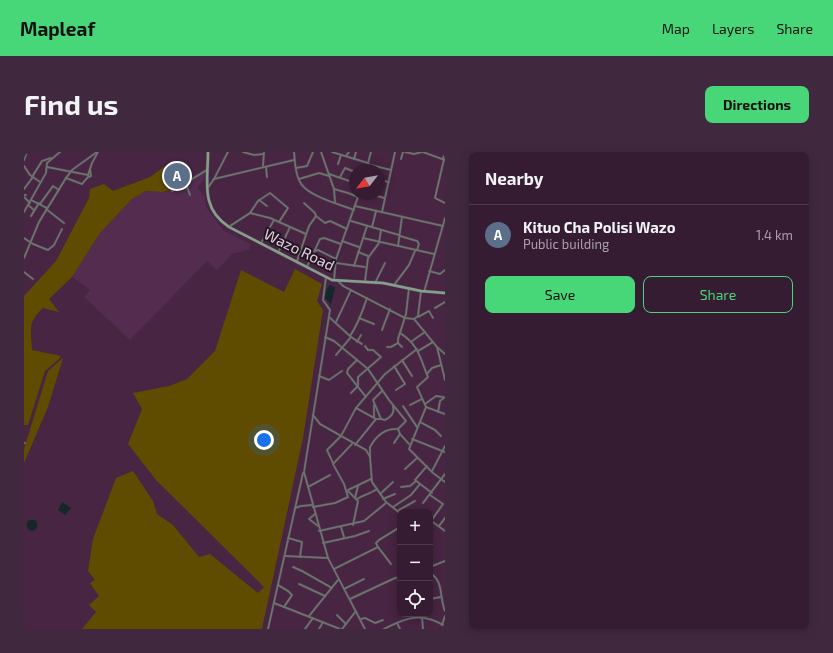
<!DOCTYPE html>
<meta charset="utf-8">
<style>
body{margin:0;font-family:"Exo 2",sans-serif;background:#40293e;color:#f1f3f6}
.controls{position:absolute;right:12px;bottom:12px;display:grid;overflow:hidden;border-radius:8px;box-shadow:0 2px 10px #0003}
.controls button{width:36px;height:36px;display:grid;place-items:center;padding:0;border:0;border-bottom:1px solid #4f3a4d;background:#351c32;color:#f1f3f6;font:20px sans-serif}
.compass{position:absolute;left:325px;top:12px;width:36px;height:36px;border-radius:50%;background:#351c32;box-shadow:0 2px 10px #0003;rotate:239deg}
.you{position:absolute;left:240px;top:288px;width:14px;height:14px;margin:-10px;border:3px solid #fff;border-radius:50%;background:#1a73e8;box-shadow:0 0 0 6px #1a73e833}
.badge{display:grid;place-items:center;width:26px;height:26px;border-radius:50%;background:#47d779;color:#fff;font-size:13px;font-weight:700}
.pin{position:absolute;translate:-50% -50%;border:2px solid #fff;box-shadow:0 1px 4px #0006}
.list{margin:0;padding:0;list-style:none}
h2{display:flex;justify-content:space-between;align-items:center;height:52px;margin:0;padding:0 16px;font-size:17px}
h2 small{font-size:13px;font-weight:400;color:#aaa1ac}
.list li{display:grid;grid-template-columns:26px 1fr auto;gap:12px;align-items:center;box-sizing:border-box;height:60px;padding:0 16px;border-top:1px solid #4f3a4d}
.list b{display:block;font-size:15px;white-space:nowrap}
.list p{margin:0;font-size:13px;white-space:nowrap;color:#aaa1ac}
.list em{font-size:13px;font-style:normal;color:#aaa1ac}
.actions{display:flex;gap:8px;padding:12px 16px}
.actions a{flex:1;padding:9px 0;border:1px solid #47d779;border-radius:8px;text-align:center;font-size:14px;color:#47d779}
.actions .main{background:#47d779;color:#111}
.icon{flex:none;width:22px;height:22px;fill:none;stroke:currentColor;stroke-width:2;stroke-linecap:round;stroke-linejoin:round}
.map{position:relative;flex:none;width:421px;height:477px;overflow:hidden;border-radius:8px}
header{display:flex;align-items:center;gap:24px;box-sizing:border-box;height:56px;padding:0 20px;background:#47d779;color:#111}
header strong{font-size:19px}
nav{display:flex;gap:22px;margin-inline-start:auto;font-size:14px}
.intro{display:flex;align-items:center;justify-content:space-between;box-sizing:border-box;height:96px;padding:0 24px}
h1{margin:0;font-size:28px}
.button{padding:10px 18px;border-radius:8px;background:#47d779;color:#111;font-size:14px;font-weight:700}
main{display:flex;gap:24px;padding:0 24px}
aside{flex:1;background:#351c32;border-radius:8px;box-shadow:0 2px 10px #0003}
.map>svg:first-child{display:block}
</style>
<header>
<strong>Mapleaf</strong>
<nav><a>Map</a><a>Layers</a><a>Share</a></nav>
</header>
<div class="intro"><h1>Find us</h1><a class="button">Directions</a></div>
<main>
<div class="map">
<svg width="421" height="477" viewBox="0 0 421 477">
<rect width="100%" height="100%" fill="#472543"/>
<polygon fill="#532c4f" points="182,16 180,28 173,35 181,45 182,55 200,79 226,92 226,97 208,102 193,118 183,109 106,188 60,145 66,138 48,125 76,81 108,47 122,39 139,40 149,37"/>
<g fill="#604c00">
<path d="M141 14 149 37 139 40 122 39 108 47 76 81 48 125 25 147 35 160 19 156C3 171 7 177 8 198L37 204 35 207 21 219 4 273H0V144L32 109 65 46 66 37 80 32 89 39 126 25Z"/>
<polygon points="271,117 298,132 293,149 299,158 279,286 238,477 58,477 72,460 65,453 75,444 66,431 71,428 64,419 69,387 92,326 109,319 129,349 133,362 149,373 175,405 186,402 234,441 240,435 132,328 104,292 118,257 109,241 145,234 163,227 191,199 217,118 260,140"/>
<polygon points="39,206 24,255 0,311 0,297 24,219"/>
</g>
<g fill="#15272a">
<polygon points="306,133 311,136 307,152 301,146 303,137"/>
<polygon points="38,350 47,356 41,363 34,358"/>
<circle cx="8" cy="373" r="5.5"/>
</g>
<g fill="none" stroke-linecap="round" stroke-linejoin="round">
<defs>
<g id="street">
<polyline points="219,0 230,3 240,2"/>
<path d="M270 0C271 9 271 20 275 28 281 44 315 52 330 58"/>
<polyline points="297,0 310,37 311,50"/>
<polyline points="308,0 344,11"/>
<polyline points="381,0 390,2 398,0"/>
<polyline points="399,0 421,8"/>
<polyline points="322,4 325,0"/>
<polyline points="330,7 332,0"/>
<polyline points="377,7 379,0"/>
<polyline points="419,7 421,0"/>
<polyline points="420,7 411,46 421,51"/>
<polyline points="0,8 3,0"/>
<polyline points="314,12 317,3"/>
<polyline points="343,12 367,18"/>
<polyline points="0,14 6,23 16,30"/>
<polyline points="239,14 240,0"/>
<polyline points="23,15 64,23"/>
<polyline points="242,15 243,25"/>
<polyline points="272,16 283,14 289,0"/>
<polyline points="66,17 67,24 65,25 64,23 68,11 74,0"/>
<polyline points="342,18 347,0"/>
<polyline points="305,22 331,31"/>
<polyline points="8,25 18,9 27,6"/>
<polyline points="316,25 321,16 331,20"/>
<polyline points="42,26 58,32 64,25"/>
<polyline points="190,27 270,8"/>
<polyline points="275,27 295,21 305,24"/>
<polyline points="355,28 365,30"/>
<polyline points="162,32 166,43"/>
<polyline points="0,37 9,25"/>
<polyline points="183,37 190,27 204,0"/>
<polyline points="310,37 324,41 334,45"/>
<polyline points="148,39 183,18"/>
<polyline points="347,42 360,46"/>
<polyline points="0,43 2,43"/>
<polyline points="0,45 6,51"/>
<polyline points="7,48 23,56"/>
<polyline points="235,48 243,54"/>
<polyline points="16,52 29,34 35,38"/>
<polyline points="4,53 10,58"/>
<polyline points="331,54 419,74"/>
<polyline points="22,57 40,71"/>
<polyline points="0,60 22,21 23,11 36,0"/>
<polyline points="358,60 371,0"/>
<polyline points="226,61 246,66 282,82"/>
<polyline points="7,64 15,51"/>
<polyline points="292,64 301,71 306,69 323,77"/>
<polyline points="327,69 375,83"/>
<polyline points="206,74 226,61 234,49 246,41 264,56 255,70"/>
<polyline points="348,75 352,59"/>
<polyline points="376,84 393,89 395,92 393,98"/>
<polyline points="0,86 9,92 24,98 30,93 38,77"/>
<polyline points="339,86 410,102"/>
<polyline points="318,89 335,95"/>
<polyline points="237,91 250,68"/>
<polyline points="374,94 378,65"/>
<polyline points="291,99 294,98 312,107"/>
<polyline points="334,100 344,104"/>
<polyline points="254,101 266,75"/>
<polyline points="0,106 15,70 42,26 48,18 73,0"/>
<polyline points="273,109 285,74 292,64 291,61 280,51"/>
<polyline points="312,111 341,115"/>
<polyline points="330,114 343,74"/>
<polyline points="283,115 296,87 300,86 317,92"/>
<polyline points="405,119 416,122 421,118"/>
<polyline points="0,120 9,127"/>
<polyline points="302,125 299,148 306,158 280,320 304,406 341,477"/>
<polyline points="310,128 312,107 335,42"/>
<polyline points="314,129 319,134 381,166 390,167 413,195 421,202"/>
<polyline points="341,129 344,106 355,91 357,78"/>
<polyline points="351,131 361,111"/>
<polyline points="370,133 385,113 391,99"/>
<polyline points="400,140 421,66"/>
<polyline points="411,156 421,150"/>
<polyline points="305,165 327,185 312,203"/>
<polyline points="394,165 405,159 409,166"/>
<polyline points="335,166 350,172"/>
<polyline points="390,167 394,164 397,139"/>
<polyline points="312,170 327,138"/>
<polyline points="358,178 366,157"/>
<path d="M376 181C395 193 396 206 404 225L393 235 402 255 385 297 409 321 421 330"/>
<path d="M326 184C333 174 339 158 343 146"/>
<path d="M301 185 310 189 344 217 365 248 382 269 374 277C361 276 352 284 346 295V305"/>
<polyline points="327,185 338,192"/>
<polyline points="388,189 401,180"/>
<polyline points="333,190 337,183"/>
<polyline points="363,195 367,195 374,191"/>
<polyline points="378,195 374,191 374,187 382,162 385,136"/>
<polyline points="413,195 421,228"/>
<polyline points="394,199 409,190"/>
<polyline points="333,208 324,217 323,221 342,245"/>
<polyline points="378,208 388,224"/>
<polyline points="370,214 381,232 372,238"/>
<polyline points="403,222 408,216 417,213"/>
<polyline points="295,224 305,228 318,219"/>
<polyline points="327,241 334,234 334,225 357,205 349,198 344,198 341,194"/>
<polyline points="401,252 412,244 419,245"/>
<polyline points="386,253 398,247"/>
<polyline points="379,254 393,275"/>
<polyline points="402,255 421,262"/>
<polyline points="332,256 352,267 357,267 349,248 358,239"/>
<polyline points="414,260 416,249 421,245"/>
<polyline points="289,263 296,272 342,298 346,305 348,330 362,350 376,361"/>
<polyline points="350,265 350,253"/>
<path d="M357 267 361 268C367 265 371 260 369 254"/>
<polyline points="396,270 411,278 417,284"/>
<polyline points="374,277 376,282 385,292"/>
<polyline points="388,287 421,300"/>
<polyline points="0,291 1,291"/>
<polyline points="370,291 376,282"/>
<polyline points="331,293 352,267"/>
<polyline points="309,311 303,298 317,284 332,256 361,222 393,197"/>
<polyline points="403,314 391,328 408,341"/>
<polyline points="381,317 393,306"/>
<polyline points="408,319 421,294"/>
<polyline points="284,335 306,323"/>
<polyline points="377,335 386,334 392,329"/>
<polyline points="324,338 347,327"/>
<polyline points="324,339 334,349 329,373"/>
<polyline points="356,342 369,330"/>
<polyline points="406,343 419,352 407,369"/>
<polyline points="331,346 334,334"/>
<path d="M333 347C339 343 346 342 353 337"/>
<polyline points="359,347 371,342"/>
<polyline points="399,351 421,322"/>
<polyline points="289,355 311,351 324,345 320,332 309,312 328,292"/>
<polyline points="369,355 387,343 396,332"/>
<polyline points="271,356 277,354 288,353"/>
<polyline points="375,358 391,349"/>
<polyline points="291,362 285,367 294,374"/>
<polyline points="406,368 421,379"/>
<polyline points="415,374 421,366"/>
<polyline points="317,375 320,385"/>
<polyline points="295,379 340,369 362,351"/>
<polyline points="264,386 278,390 276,405"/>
<polyline points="299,391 331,384 345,379"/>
<polyline points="354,395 367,412"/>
<polyline points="261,404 304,406"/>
<polyline points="269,415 278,419 308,436"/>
<polyline points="406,415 421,409"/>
<polyline points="310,417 354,395 352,391 355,388 376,375"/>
<path d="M406 421C420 429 415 445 421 459"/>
<polyline points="275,432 301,444"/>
<polyline points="254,433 264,439 268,443 260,455"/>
<polyline points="320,437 340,427"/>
<polyline points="326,447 371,426 376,426"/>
<polyline points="406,447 417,445"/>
<polyline points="250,451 316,477"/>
<polyline points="313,463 322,472"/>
<polyline points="285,464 314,428"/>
<polyline points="398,465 399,477"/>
<polyline points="337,467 341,466 351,471 359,468"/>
<polyline points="373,471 376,477"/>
<polyline points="418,473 421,464"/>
<polyline points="244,477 279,321"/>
<polyline points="281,477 289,466"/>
<polyline points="295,477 299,470"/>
<polyline points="318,477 332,459"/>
<path d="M360 477C383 465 397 460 421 474"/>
</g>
<path id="secondary" d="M184 0C184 30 176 56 205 75L308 128 359 131 397 139 421 141"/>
</defs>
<use href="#street" stroke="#63435f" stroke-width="2.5"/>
<use href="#secondary" stroke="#63435f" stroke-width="3.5"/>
<use href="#street" stroke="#67796b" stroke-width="1.5"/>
<use href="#secondary" stroke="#84a18a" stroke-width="2.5"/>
</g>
<g text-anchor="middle" stroke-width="4" stroke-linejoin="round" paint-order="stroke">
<g font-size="15" fill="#e3cddf" stroke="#241522">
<text transform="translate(275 98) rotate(26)" y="5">Wazo Road</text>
</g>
</g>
</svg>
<div class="controls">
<button>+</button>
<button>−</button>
<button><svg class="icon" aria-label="locate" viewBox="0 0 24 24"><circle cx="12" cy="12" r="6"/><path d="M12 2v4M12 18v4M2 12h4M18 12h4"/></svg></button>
</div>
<svg class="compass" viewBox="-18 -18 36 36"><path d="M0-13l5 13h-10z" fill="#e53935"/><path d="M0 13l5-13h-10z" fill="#aaa1ac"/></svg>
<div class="you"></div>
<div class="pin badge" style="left:153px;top:24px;background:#5c6f8a">A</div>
</div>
<aside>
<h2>Nearby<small></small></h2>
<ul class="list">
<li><span class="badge" style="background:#5c6f8a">A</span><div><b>Kituo Cha Polisi Wazo</b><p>Public building</p></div><em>1.4 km</em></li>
</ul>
<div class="actions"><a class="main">Save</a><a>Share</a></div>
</aside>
</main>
